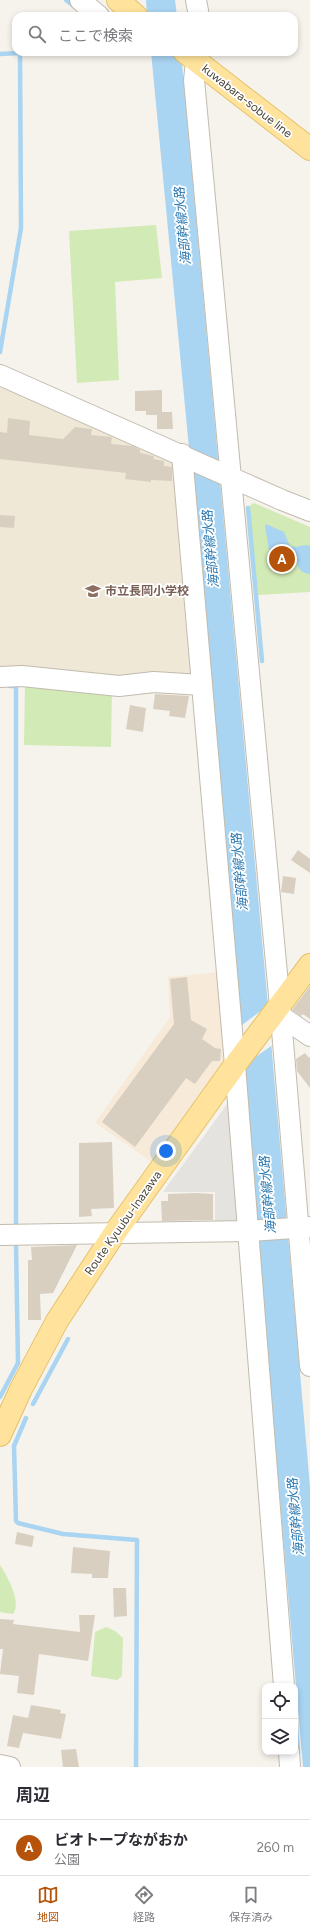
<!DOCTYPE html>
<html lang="ja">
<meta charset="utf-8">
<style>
body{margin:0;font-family:Figtree,"Noto Sans JP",sans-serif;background:#f7f7f7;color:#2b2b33}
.controls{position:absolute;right:12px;bottom:12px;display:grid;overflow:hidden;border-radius:8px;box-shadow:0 2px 6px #0003}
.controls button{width:36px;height:36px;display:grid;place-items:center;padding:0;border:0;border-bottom:1px solid #e1e1e2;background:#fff;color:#2b2b33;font:20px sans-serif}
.you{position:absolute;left:166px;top:1151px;width:14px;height:14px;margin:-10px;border:3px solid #fff;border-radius:50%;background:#1a73e8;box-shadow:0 0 0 6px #1a73e833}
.badge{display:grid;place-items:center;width:26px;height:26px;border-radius:50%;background:#b45309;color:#fff;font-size:13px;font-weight:700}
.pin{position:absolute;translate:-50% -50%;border:2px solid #fff;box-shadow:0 1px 4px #0006}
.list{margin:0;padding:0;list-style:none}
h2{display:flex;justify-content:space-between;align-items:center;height:52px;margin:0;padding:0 16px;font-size:17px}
h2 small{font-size:13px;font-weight:400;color:#7c7c81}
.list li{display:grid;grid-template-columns:26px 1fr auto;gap:12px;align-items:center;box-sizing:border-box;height:56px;padding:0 16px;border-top:1px solid #e1e1e2}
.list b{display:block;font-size:15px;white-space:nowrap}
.list p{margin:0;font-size:13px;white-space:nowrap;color:#7c7c81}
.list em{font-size:13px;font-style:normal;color:#7c7c81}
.icon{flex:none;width:22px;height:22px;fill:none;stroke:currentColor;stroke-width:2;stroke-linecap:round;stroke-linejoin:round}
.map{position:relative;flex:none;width:310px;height:1767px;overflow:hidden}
.search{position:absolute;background:#fff;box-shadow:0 2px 6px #0003;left:12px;right:12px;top:12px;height:44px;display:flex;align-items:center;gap:10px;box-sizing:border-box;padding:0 14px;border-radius:12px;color:#7c7c81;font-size:15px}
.sheet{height:108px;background:#fff}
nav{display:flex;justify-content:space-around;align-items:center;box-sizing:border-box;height:56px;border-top:1px solid #e1e1e2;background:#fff;font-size:11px;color:#7c7c81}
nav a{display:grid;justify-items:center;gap:2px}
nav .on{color:#b45309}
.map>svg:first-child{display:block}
</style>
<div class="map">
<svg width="310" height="1767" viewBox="0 0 310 1767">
<rect width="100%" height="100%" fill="#f6f3ec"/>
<polygon fill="#f7ead8" points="221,972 228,1058 152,1162 95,1123 170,1017 168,977"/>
<polygon fill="#efe8d6" points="2,384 176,459 195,681 0,673 0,390"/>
<g fill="#d2eab5">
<polygon points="156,225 162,278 115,282 119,380 77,383 69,231"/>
<polygon points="254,503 310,527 310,592 258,595 248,507"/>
<polygon points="25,681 112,688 111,747 24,745"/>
<path d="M0 1565C7 1576 22 1602 13 1614L0 1612Z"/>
<polygon points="106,1627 115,1631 123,1638 122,1676 117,1680 91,1676 95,1632"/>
</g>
<polygon fill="#e5e3e0" points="228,1103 243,1222 215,1222 215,1192 163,1192"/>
<g fill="#a9d4f2">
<polygon points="146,0 175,0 177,16 147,16"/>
<polygon points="151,52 181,52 183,75 266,984 310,1487 310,1767 303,1767 189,448"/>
<path d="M266 524 284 532 290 546C297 549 303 543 310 546V574C294 572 300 562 294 552L287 549 272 552 269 550 265 526Z"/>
</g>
<polygon fill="#f6f3ec" points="270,1004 274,1044 241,1067 238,1028"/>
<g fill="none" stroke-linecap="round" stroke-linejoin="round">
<g stroke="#a9d4f2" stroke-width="4.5">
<polyline points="66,0 75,7"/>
<polyline points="0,54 20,53 21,228 0,352"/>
<polyline points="248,508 262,661"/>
<polyline points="10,686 16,686 16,1224"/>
<polyline points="0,1397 18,1363 16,1245"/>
<polyline points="33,1404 68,1339"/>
<polyline points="26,1418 14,1446 16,1521 18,1523 63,1534 137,1540 136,1767"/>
<polyline points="295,1713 298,1753"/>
</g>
</g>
<g fill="#d8cfc1">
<polygon points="162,390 162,412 172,412 173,429 157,429 157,415 146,415 146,411 135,411 135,391"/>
<polygon points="8,418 30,421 29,435 63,439 75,427 92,429 91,435 112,437 111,444 133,446 140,450 140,453 154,456 153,459 164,461 164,466 172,467 172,481 151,480 151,482 125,479 126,473 0,459 0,432 7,433"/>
<polygon points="0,515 15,516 14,528 0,527"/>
<polygon points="155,694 189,696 185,718 169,716 170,711 153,709"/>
<polygon points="130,705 146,708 143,732 126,729"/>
<polygon points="298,850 310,859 310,873 291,860"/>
<polygon points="283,876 296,878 294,894 281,892"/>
<polygon points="187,977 191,1020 207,1029 202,1039 215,1048 221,1049 220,1061 212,1061 195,1084 186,1078 135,1147 102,1122 174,1024 170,979"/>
<polygon points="310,986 310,1019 303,1014 301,1016 292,1010"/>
<polygon points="305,1053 309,1058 310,1057 310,1088 297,1071 296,1059"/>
<polygon points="112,1142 114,1208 91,1209 92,1216 79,1217 79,1143"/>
<polygon points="196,1193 213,1194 213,1220 162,1221 161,1201 168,1201 168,1194"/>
<polygon points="77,1245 53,1293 40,1294 41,1320 28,1320 28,1260 32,1260 31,1247"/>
<polygon points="17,1532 34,1536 32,1547 15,1544"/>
<polygon points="73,1547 110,1551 108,1578 92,1578 92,1574 71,1573"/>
<polygon points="113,1588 126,1588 127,1616 114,1617"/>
<polygon points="79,1615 95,1615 88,1661 39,1654 34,1695 17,1693 19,1676 0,1674 3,1649 0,1649 0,1619 14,1620 13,1624 80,1632"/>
<polygon points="31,1705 61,1710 60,1713 66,1714 61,1739 23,1733 19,1748 7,1746 13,1715 28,1718"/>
<polygon points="76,1749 79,1767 63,1767 61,1750"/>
</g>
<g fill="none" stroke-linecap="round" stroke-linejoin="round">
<defs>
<g id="minor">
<polyline points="80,0 99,16"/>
<polyline points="196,0 199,16"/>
<polyline points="197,52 194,80 280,1006 310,1366"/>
<polyline points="0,375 282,500 310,511"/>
<polyline points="182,454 235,1065 284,1686"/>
<polyline points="0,677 22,676 119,686 154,682 202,685"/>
<polyline points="281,1016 310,1036"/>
<polyline points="0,1235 248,1231 310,1227"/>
<polyline points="289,1752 290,1767"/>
<polyline points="0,1765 10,1767"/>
</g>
<g id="major">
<polyline points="118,0 136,16"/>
<polyline points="185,52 310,149"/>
<polyline points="0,1435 21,1389 57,1321 114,1234 235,1065 310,965"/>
</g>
</defs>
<use href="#minor" stroke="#c2bbae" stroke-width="22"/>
<use href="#major" stroke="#e6c16a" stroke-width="24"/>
<use href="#minor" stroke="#fff" stroke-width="20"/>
<use href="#major" stroke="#ffe39c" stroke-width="22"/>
</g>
<defs>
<symbol id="school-bare" viewBox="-9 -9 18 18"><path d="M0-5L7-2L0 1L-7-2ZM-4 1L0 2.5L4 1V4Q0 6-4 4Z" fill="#8d6e63" stroke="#fff" stroke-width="2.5" paint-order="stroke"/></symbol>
</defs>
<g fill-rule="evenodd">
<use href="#school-bare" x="82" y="580" width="22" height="22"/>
</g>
<g text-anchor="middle" stroke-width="3.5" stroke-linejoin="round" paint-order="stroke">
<g font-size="12" fill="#4b4439" stroke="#fff">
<text transform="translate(247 101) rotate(38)" y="4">kuwabara-sobue line</text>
<text transform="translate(123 1223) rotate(-55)" y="4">Route Kyuubu-Inazawa</text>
</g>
<g font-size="12" font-weight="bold" fill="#785e54" stroke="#fff" text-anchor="start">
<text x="105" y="595">市立長岡小学校</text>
</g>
<g font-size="13" font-style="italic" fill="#2e7ab2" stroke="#fff">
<text transform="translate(182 226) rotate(-95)" y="5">海部幹線水路</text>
<text transform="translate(210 549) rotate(-95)" y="5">海部幹線水路</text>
<text transform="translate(239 872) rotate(-95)" y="5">海部幹線水路</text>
<text transform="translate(267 1195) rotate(-95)" y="5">海部幹線水路</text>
<text transform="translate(295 1517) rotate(-95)" y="5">海部幹線水路</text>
</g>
</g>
</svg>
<div class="controls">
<button><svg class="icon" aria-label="locate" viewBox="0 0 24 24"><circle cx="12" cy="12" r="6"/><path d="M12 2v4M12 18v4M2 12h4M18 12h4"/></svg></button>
<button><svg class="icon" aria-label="layers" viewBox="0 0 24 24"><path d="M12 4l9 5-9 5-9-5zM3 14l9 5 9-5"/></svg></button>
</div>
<div class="you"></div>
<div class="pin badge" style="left:282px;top:559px">A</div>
<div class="search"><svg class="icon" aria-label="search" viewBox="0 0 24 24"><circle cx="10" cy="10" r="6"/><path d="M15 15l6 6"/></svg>ここで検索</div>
</div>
<section class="sheet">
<h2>周辺<small></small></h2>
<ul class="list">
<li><span class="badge">A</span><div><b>ビオトープながおか</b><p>公園</p></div><em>260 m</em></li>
</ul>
</section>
<nav>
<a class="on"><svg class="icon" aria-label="map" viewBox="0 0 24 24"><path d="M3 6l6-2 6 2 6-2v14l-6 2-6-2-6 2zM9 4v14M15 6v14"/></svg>地図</a>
<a><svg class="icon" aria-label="directions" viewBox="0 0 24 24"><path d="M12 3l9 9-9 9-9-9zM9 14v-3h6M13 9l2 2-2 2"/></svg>経路</a>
<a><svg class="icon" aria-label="saved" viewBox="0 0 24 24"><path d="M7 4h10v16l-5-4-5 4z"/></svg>保存済み</a>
</nav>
